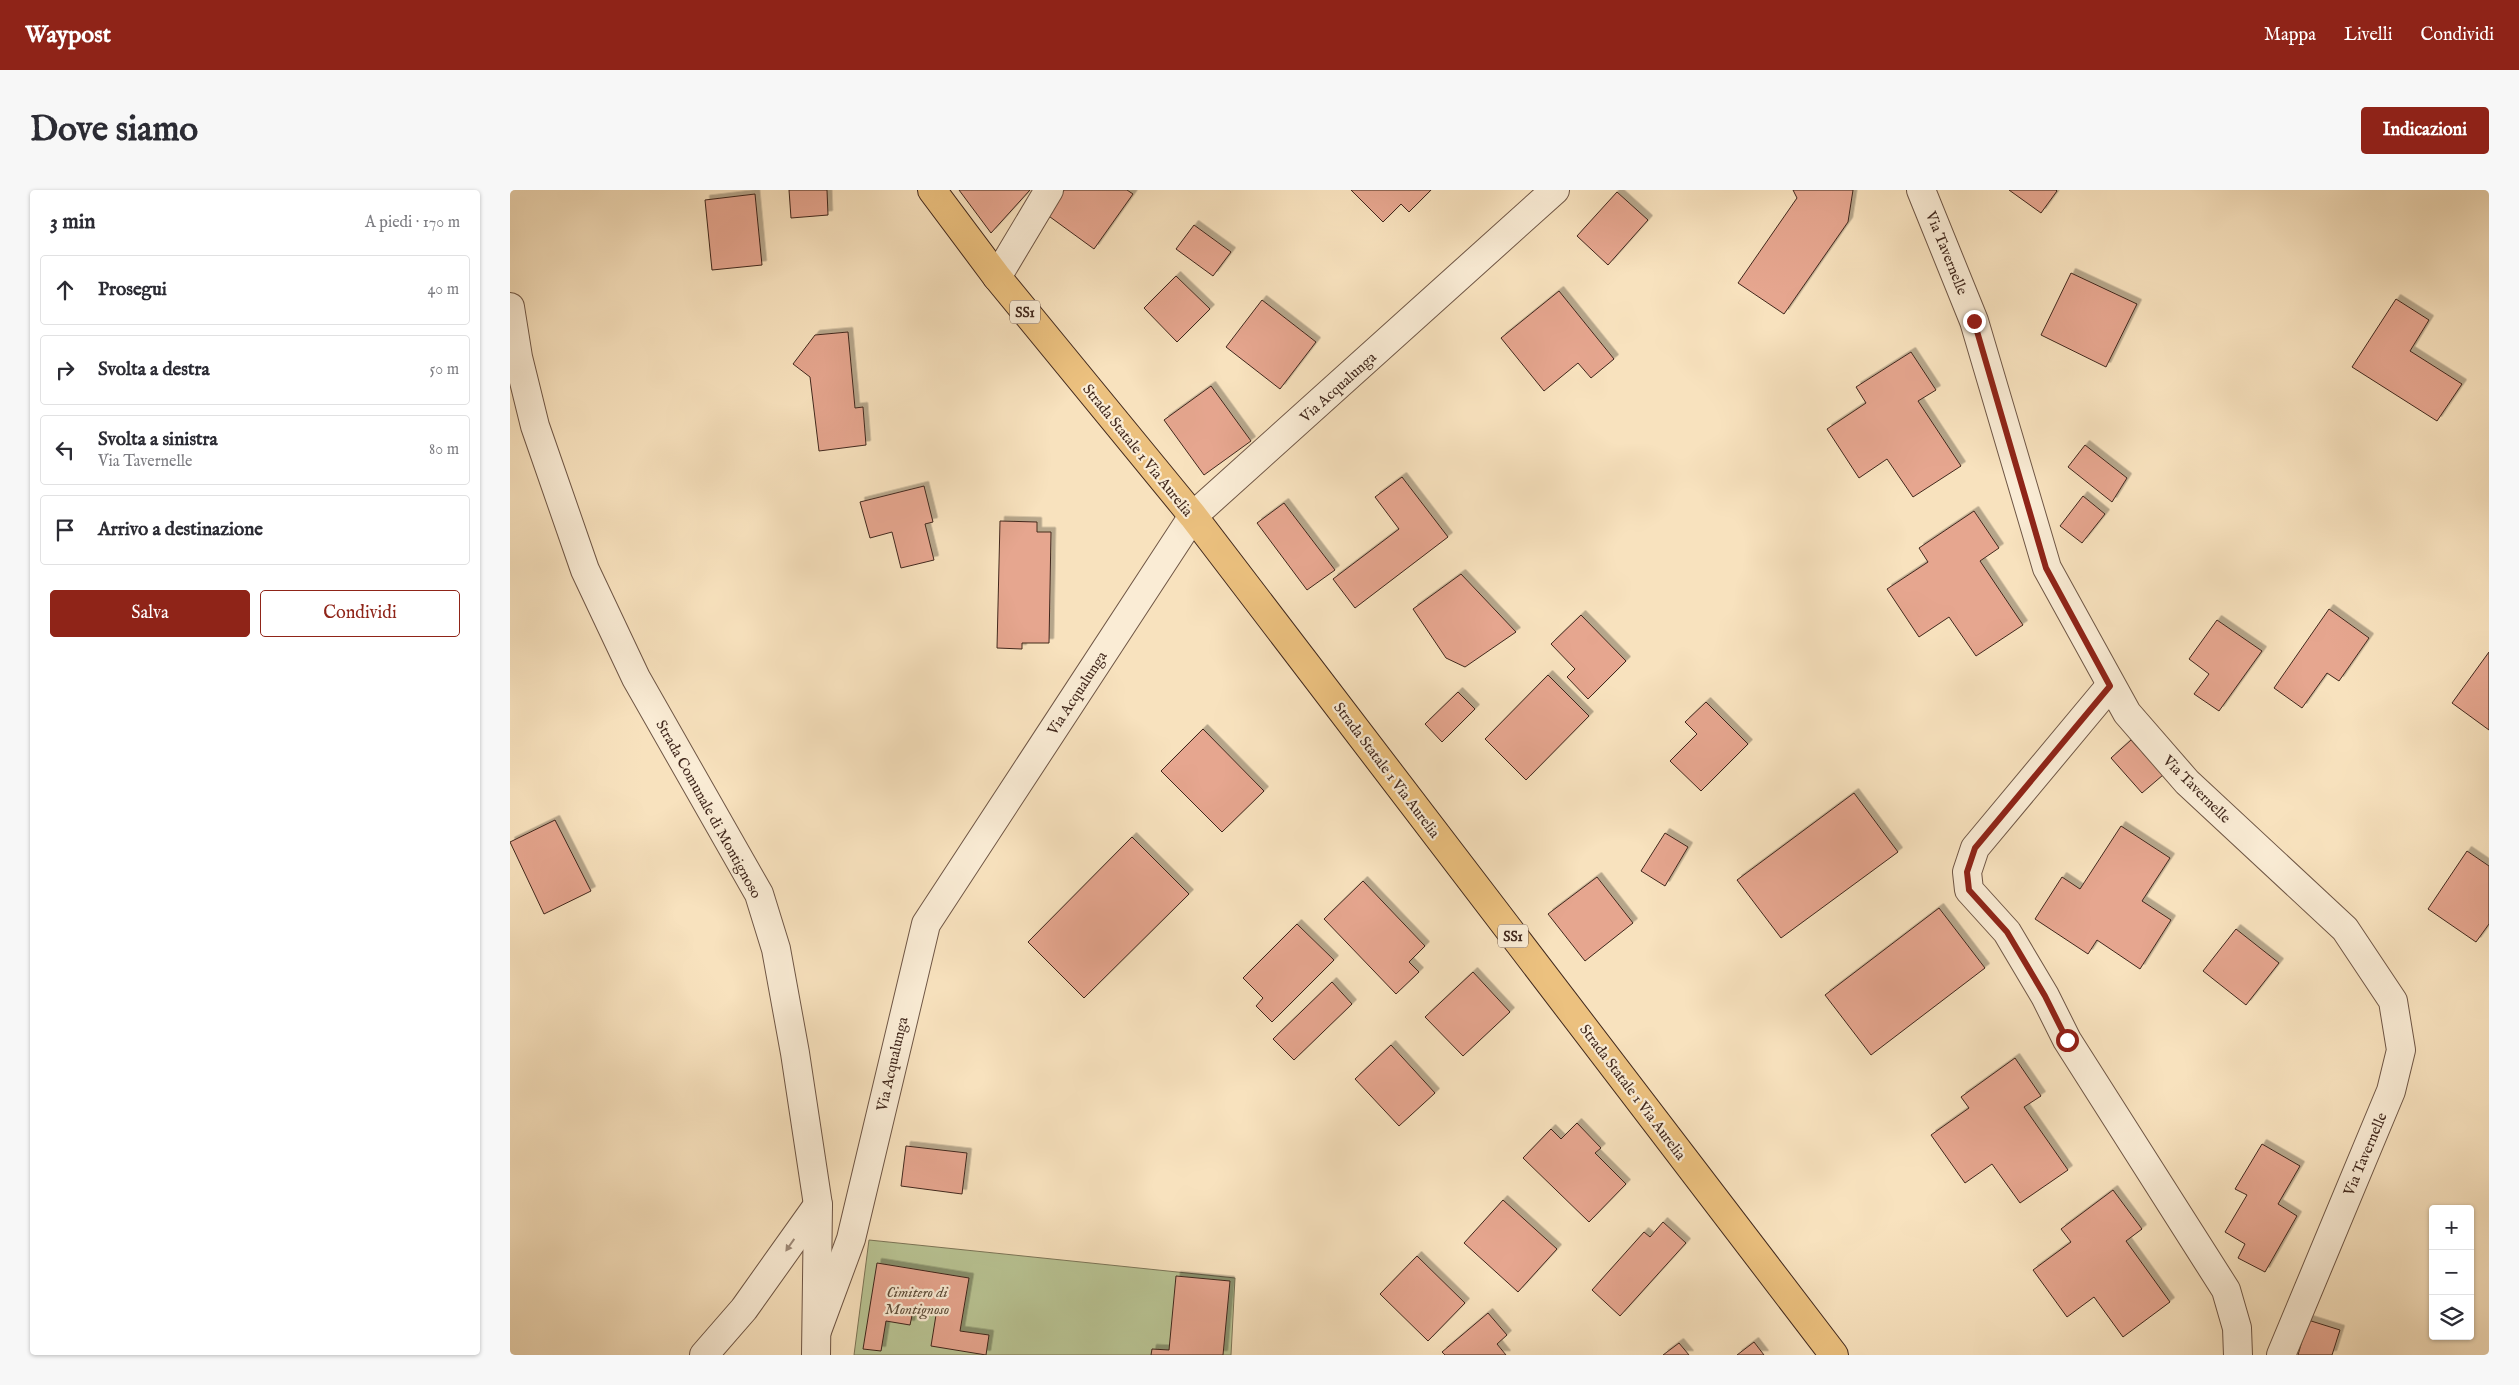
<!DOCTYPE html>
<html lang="it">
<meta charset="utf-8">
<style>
body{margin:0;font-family:"IM FELL English",serif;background:#f7f7f7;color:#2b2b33}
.controls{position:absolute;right:15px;bottom:15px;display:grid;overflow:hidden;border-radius:5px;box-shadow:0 1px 4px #0004}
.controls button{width:45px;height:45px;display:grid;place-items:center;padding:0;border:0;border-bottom:1px solid #e1e1e2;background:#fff;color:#2b2b33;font:25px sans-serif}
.stop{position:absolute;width:15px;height:15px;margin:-11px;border:4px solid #8f2418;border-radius:50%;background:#fff}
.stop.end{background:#8f2418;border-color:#fff;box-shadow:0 1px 5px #0008}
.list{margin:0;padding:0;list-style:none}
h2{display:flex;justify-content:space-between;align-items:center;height:65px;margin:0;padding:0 20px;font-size:21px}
h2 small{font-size:16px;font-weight:400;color:#7c7c81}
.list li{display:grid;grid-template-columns:32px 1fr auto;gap:15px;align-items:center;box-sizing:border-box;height:70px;margin:0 10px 10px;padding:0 10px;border:1px solid #e1e1e2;border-radius:5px}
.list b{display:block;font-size:19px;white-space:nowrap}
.list p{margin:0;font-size:16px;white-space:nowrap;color:#7c7c81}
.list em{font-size:16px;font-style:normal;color:#7c7c81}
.actions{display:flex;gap:10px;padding:15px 20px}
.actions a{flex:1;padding:11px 0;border:1px solid #8f2418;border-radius:5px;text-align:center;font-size:18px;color:#8f2418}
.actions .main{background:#8f2418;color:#fff}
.icon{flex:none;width:28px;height:28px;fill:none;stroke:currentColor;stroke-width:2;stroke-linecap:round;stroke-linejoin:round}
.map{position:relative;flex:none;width:1979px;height:1165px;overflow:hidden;border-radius:5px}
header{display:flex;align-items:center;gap:30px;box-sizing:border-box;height:70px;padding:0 25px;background:#8f2418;color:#fff}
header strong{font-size:24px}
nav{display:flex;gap:28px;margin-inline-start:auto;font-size:18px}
.intro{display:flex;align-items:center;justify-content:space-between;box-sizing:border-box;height:120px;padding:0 30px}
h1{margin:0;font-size:35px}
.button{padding:12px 22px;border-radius:5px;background:#8f2418;color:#fff;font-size:18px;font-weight:700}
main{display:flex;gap:30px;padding:0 30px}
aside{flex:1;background:#fff;border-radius:5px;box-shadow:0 1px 4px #0004}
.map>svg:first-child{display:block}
</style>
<header>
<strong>Waypost</strong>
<nav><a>Mappa</a><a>Livelli</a><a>Condividi</a></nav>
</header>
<div class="intro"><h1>Dove siamo</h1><a class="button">Indicazioni</a></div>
<main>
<aside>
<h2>3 min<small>A piedi · 170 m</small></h2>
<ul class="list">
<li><svg class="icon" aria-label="ahead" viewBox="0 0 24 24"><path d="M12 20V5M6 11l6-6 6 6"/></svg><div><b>Prosegui</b></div><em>40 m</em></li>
<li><svg class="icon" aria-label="right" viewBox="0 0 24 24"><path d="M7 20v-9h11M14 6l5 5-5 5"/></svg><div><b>Svolta a destra</b></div><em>50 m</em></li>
<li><svg class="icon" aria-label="left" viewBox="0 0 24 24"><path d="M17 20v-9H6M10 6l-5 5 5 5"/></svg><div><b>Svolta a sinistra</b><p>Via Tavernelle</p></div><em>80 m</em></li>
<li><svg class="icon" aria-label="arrive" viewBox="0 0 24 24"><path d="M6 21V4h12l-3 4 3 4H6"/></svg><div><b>Arrivo a destinazione</b></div></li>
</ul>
<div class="actions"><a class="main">Salva</a><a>Condividi</a></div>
</aside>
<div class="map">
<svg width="1979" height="1165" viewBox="0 0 1979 1165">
<defs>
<filter id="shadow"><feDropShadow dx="4.5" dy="-4.5" stdDeviation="0" flood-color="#0004"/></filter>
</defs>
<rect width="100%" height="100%" fill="#f8e2be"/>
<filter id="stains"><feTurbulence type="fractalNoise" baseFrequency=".004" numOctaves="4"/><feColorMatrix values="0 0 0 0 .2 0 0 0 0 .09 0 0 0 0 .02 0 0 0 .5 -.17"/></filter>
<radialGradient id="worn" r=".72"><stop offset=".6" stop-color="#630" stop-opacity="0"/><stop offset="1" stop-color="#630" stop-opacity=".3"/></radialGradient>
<polygon fill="#b9c494" stroke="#7d7658" points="359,1050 725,1088 721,1165 344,1165"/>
<g fill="#e6a68f" stroke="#41281d" filter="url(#shadow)">
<polygon points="279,0 317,0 318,25 281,28"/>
<polygon points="449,0 520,0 481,43"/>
<polygon points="554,0 617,0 623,4 584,59 536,24"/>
<polygon points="841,0 921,0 899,22 891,14 873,32"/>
<polygon points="1283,0 1343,0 1338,32 1274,124 1228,93 1287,8"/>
<polygon points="1499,0 1546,0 1547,1 1531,23"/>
<polygon points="1107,2 1138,30 1098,75 1067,46"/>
<polygon points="245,4 252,75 202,80 195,10"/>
<polygon points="684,35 721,62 703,86 666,59"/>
<polygon points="1561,83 1627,114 1596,177 1531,145"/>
<polygon points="666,86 700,119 667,152 634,118"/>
<polygon points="1049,101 1104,169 1081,188 1068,173 1034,201 991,148"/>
<polygon points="1886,109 1919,130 1900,161 1952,194 1927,231 1842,177"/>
<polygon points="752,110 806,152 770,199 716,157"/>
<polygon points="338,142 345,218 353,217 356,255 309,261 300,187 283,174 305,145"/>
<polygon points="1401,162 1426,200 1408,211 1451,276 1403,307 1377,269 1349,288 1317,239 1356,213 1346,197"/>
<polygon points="701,196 741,251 694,285 654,230"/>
<polygon points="1575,255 1617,288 1602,312 1558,277"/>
<polygon points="892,287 938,347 845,418 823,389 889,339 865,307"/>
<polygon points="414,296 423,332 415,334 424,370 391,378 382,342 360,348 350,312"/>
<polygon points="1573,306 1595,324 1572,353 1550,336"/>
<polygon points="774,313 825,380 797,400 747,333"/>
<polygon points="1464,321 1489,358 1470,371 1513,435 1466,466 1439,427 1409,447 1377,399 1418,372 1409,358"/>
<polygon points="490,331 527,332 527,342 541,342 539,453 512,453 512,459 487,458"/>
<polygon points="951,384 1006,442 955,477 936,468 903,419"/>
<polygon points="1819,419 1859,448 1829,491 1817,483 1792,518 1764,498"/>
<polygon points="1071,425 1116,471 1078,509 1057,487 1065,479 1041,454"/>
<polygon points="1707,430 1752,461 1709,521 1684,504 1699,484 1679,469"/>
<polygon points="1979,462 1979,540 1942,513"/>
<polygon points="1038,485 1079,526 1016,590 975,549"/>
<polygon points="948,502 965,519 932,552 915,534"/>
<polygon points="1196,512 1238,554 1191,601 1160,571 1187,544 1175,532"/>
<polygon points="693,539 754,601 712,642 651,581"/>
<polygon points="1621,550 1653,585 1632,603 1601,568"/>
<polygon points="1344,603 1388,662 1271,748 1227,690"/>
<polygon points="45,630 81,701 34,724 0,652"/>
<polygon points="1611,636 1660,668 1632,711 1661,730 1630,779 1587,750 1578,764 1525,729 1552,687 1570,699"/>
<polygon points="1155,643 1178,657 1155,696 1131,681"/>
<polygon points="622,647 679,704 574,808 518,752"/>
<polygon points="1957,661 1979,676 1979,734 1966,752 1918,719"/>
<polygon points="1087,687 1123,733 1075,771 1038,724"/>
<polygon points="853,691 915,756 899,772 909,782 886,804 814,729"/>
<polygon points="1429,718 1475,778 1361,865 1315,805"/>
<polygon points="787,734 824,770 762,832 746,816 753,808 733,788"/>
<polygon points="1726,739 1769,773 1736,815 1693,781"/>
<polygon points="963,782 1000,822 953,866 915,827"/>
<polygon points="822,792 842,814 784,870 763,849"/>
<polygon points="881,855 925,903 889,936 845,889"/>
<polygon points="1505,868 1531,906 1514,917 1558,980 1510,1013 1482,974 1455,993 1421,945 1459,918 1451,907"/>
<polygon points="1067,933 1091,958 1085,963 1116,994 1079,1032 1013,968 1041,939 1051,949"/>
<polygon points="1752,954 1790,976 1768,1014 1787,1026 1755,1082 1728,1068 1735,1054 1715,1042 1737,1005 1725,999"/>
<polygon points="396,956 457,963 452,1004 391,996"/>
<polygon points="1603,1000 1632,1039 1616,1051 1660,1112 1613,1147 1584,1107 1557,1127 1523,1080 1561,1052 1551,1039"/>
<polygon points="993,1010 1047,1059 1008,1102 954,1053"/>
<polygon points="1153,1032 1176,1053 1110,1126 1082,1100 1134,1042 1140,1047"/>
<polygon points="907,1066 955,1113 918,1151 870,1104"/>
<polygon points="367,1073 459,1088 450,1141 479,1145 476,1165 421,1156 426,1125 403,1121 400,1135 376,1131 371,1161 353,1159"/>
<polygon points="666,1086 720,1091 713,1165 641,1165 642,1159 659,1160"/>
<polygon points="978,1123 997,1145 987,1154 996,1165 935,1165 932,1162"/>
<polygon points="1798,1130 1830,1140 1822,1165 1788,1165"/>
<polygon points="1244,1152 1254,1165 1227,1165"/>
<polygon points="1169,1153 1179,1165 1153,1165"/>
</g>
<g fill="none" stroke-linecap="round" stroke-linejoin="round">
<defs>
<g id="minor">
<polyline points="1411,0 1464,131 1537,378 1617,523 1677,592 1835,739 1883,811 1891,860 1881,901 1771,1165"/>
<polyline points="487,87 539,0"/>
<polyline points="0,117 8,167 25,236 75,380 126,488 249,704 266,759 285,863 308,1015 306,1165"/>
<polyline points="1600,496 1465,658 1457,682 1459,700 1497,742 1535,806 1557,850 1716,1100 1727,1138 1728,1165"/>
<polyline points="307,1141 341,1049 416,734 683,326 1045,0"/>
<polyline points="194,1165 234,1119 308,1015"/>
</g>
<polyline id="major" points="422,0 487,87 683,326 1324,1165"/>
</defs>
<use href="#minor" stroke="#6f5645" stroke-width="30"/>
<use href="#major" stroke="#41281d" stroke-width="30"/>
<use href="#minor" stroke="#faecd5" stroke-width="28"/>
<use href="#major" stroke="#ecc17f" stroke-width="28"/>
</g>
<defs><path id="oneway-solid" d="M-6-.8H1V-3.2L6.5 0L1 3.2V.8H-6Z" transform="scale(1.25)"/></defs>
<use fill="#9e8a79" href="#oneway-solid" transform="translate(280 1055) rotate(125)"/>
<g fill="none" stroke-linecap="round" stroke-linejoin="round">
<polyline stroke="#8f2418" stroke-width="6" points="1464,131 1536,378 1600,496 1465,658 1457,682 1459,700 1497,742 1535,806 1557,850"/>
</g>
<g text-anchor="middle" stroke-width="4.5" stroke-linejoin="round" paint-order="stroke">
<g fill="#faecd5" stroke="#786354" stroke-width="1">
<rect x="500" y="110.5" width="30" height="23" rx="4"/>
<rect x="988" y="734.5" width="30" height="23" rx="4"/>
</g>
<g font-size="14" font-weight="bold" fill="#41281d">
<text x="515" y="127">SS1</text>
<text x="1003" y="751">SS1</text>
</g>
<g font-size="15" fill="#41281d" stroke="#faecd5">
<text transform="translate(1437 63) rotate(68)" y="5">Via Tavernelle</text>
<text transform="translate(828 197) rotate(-42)" y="5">Via Acqualunga</text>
<text transform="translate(628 260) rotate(51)" y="5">Strada Statale 1 Via Aurelia</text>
<text transform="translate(567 503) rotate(-57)" y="5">Via Acqualunga</text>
<text transform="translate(877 580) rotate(53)" y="5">Strada Statale 1 Via Aurelia</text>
<text transform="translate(1687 599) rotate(45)" y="5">Via Tavernelle</text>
<text transform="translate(199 619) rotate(61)" y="5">Strada Comunale di Montignoso</text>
<text transform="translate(382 874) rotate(-77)" y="5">Via Acqualunga</text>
<text transform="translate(1123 902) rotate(53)" y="5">Strada Statale 1 Via Aurelia</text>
<text transform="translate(1855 964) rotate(-67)" y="5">Via Tavernelle</text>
</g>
<g font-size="15" font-style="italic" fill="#5f4f3b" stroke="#faecd5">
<text x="407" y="1107">Cimitero di<tspan x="407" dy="17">Montignoso</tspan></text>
</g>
</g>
<rect width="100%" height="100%" filter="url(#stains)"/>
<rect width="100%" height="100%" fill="url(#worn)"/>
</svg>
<div class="controls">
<button>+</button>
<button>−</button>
<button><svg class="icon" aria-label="layers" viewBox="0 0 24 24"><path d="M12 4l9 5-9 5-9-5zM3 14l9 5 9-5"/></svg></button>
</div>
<div class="stop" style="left:1557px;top:850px"></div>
<div class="stop end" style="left:1464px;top:131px"></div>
</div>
</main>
